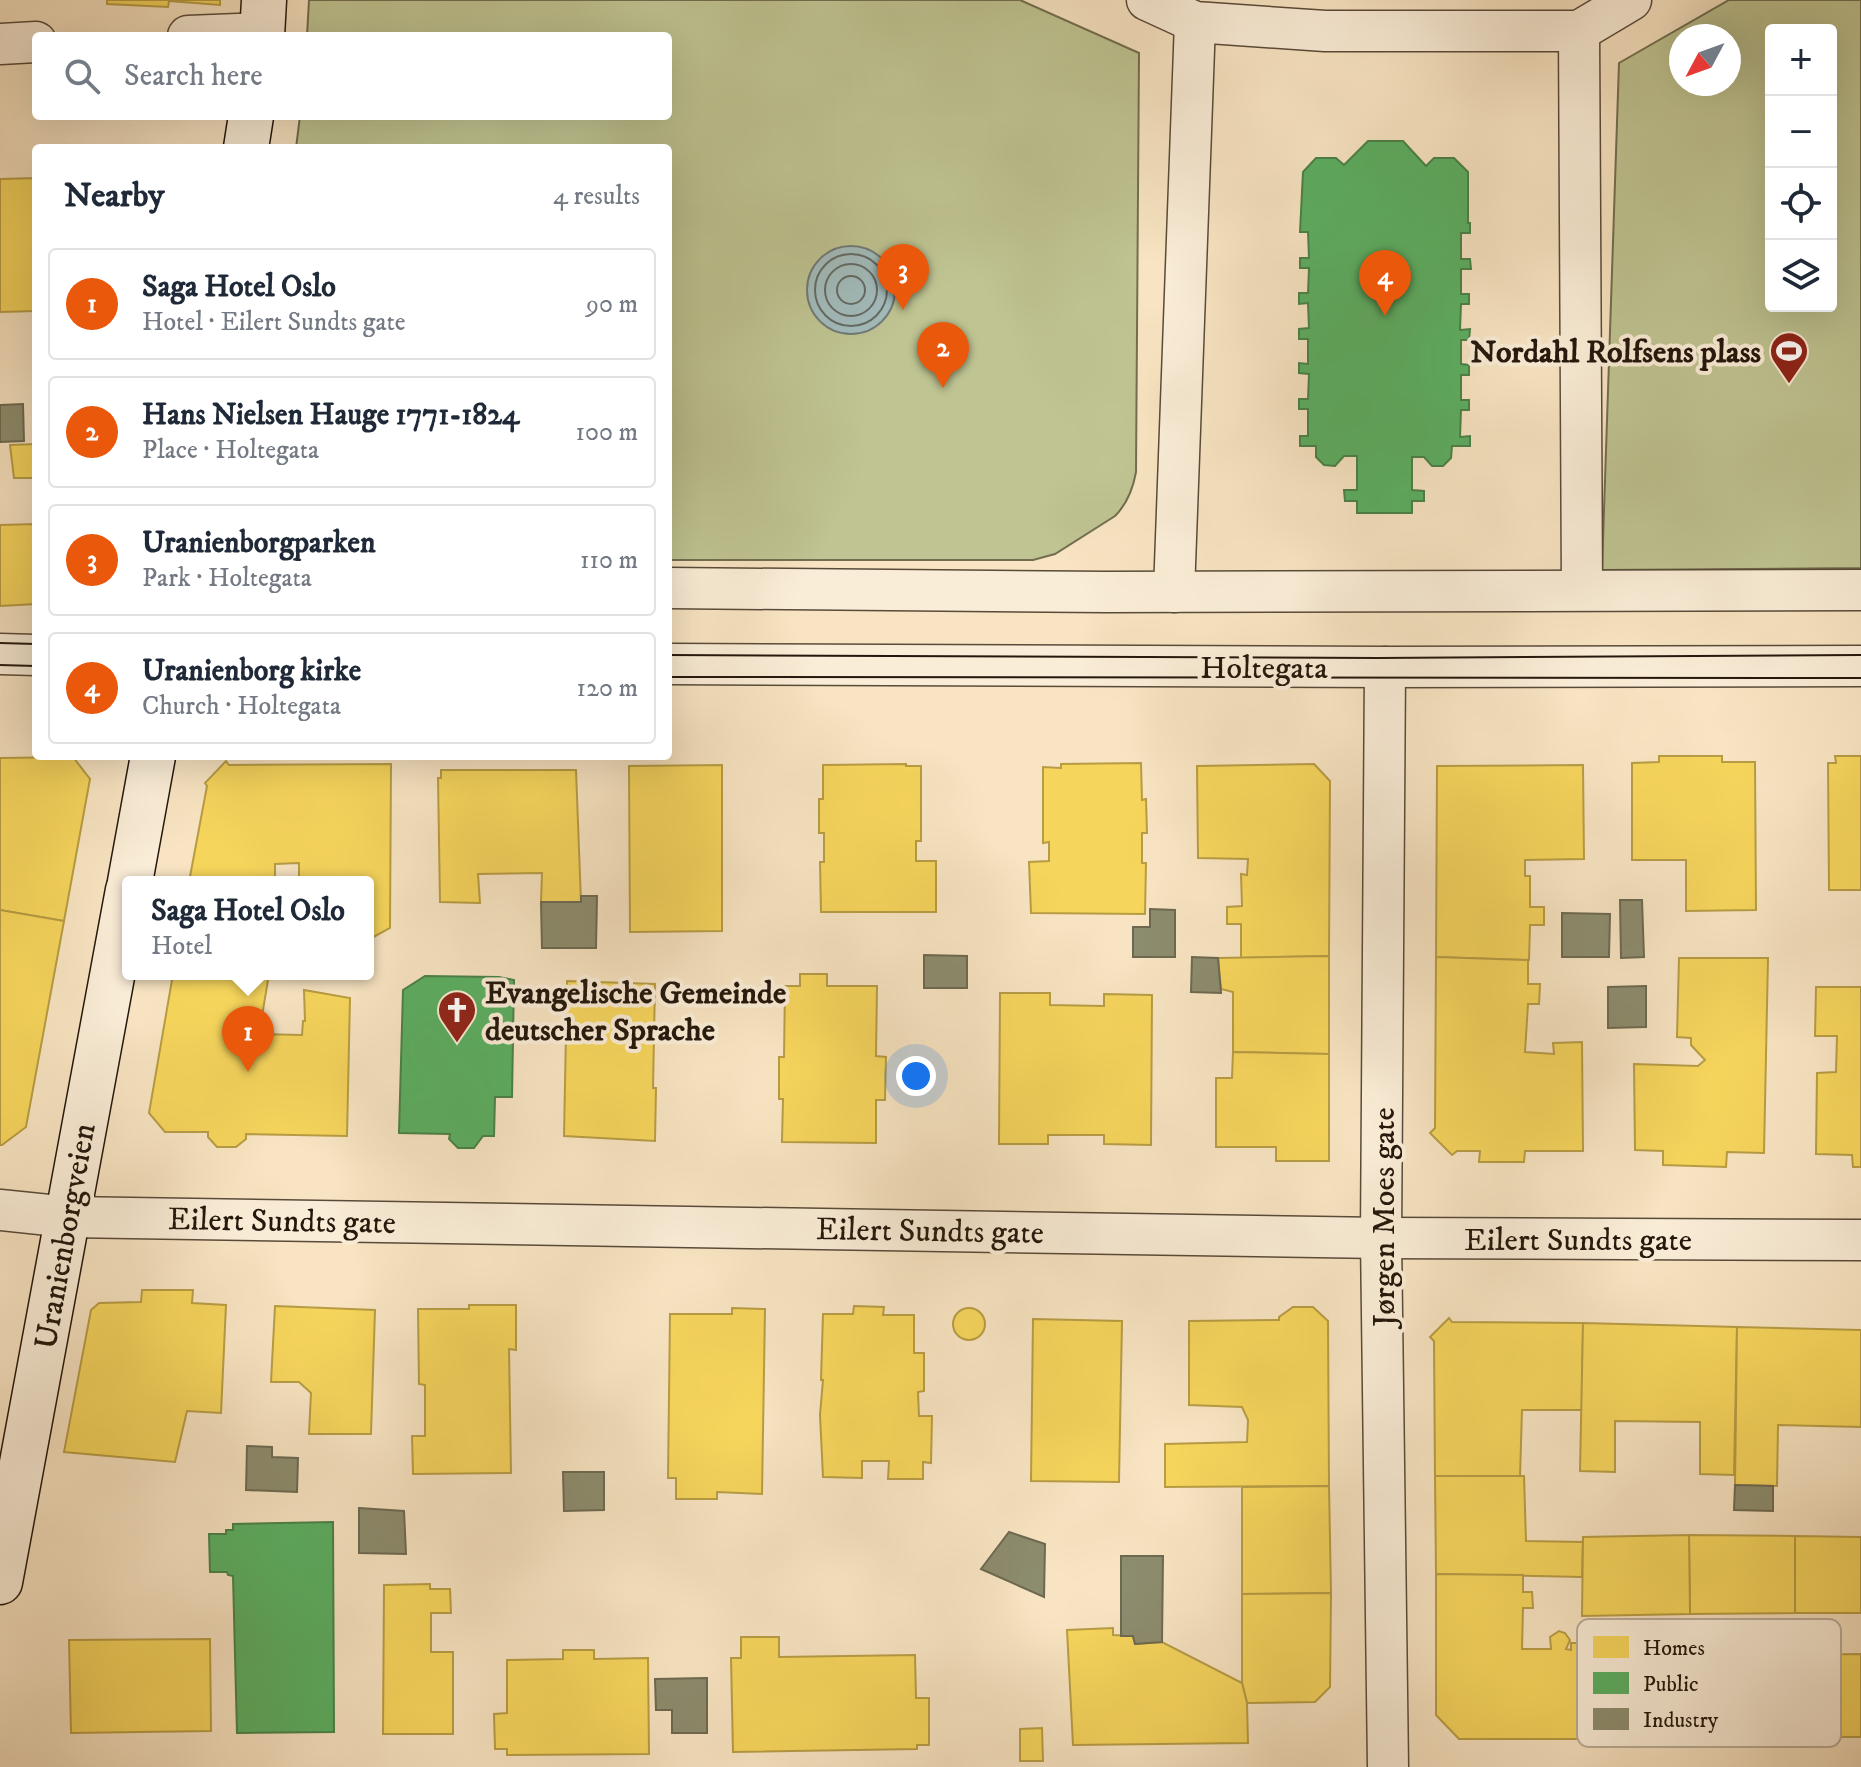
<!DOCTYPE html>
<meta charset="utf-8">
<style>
body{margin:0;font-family:"IM FELL DW Pica",serif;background:#f6f6f7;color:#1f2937}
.controls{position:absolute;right:24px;top:24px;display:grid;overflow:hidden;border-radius:8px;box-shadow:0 8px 32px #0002}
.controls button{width:72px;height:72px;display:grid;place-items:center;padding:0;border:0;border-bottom:2px solid #e0e1e3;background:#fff;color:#1f2937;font:40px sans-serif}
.compass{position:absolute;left:1669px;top:24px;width:72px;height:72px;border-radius:50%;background:#fff;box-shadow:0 8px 32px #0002;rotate:229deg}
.you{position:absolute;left:916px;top:1076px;width:28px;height:28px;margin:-20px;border:6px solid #fff;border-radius:50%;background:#1a73e8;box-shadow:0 0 0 12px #1a73e833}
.badge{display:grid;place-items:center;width:52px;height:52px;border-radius:50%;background:#ea580c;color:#fff;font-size:26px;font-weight:700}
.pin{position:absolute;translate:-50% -66px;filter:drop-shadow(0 2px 4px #0008)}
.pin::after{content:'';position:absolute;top:42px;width:28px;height:24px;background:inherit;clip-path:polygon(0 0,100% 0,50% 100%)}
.popup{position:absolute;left:122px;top:876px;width:252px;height:104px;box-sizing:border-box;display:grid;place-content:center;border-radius:8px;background:#fff;filter:drop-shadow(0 2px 6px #0005);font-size:26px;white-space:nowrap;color:#747a83}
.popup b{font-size:30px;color:#1f2937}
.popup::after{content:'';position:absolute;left:50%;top:100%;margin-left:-16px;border:16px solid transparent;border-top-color:#fff}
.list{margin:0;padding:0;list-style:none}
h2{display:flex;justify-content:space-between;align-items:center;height:104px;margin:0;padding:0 32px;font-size:34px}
h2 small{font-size:26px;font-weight:400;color:#747a83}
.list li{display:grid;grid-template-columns:52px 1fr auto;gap:24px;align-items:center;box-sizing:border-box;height:112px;margin:0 16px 16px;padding:0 16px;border:2px solid #e0e1e3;border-radius:8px}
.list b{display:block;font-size:30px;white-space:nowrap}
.list p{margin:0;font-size:26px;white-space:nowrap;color:#747a83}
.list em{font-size:26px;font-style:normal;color:#747a83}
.icon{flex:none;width:44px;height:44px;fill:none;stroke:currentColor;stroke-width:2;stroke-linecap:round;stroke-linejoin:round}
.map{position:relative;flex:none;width:1861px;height:1767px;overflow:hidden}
.search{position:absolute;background:#fff;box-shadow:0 8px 32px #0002;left:32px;top:32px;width:640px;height:88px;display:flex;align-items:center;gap:20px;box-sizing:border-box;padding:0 28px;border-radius:8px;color:#747a83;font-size:30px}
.panel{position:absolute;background:#fff;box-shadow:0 8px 32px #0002;left:32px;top:144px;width:640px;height:616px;border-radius:8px}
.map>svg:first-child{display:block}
</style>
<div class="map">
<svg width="1861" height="1767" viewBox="0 0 1861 1767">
<rect width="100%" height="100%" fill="#f8e4c2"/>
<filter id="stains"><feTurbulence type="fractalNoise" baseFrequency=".0025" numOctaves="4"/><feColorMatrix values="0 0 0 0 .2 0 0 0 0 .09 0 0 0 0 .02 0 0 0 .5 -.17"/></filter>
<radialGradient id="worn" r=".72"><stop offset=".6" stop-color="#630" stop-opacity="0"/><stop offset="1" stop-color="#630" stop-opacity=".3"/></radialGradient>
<g fill="#bfc492" stroke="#726e4f" stroke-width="2" fill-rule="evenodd">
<path d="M309 0H1020L1139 53 1136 472C1133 489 1127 504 1115 516L1055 554 1033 560H668V148H296L300 116H668V36H307Z"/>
<path d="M1729 0H1861V568L1602 570 1619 63ZM1771 30H1831V306H1771ZM1681 36H1729V84H1681Z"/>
</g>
<circle fill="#a2bcbd" stroke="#707a76" stroke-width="2" cx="851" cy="290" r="44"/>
<g fill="#f6d55c" stroke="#b79c44" stroke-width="2">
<polygon points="107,0 220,0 220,5 169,1 168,7 107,4"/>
<polygon points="36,178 36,311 0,312 0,179"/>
<polygon points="36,444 36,478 14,478 10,445"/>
<polygon points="36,524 36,604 0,606 0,525"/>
<polygon points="1659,756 1722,756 1722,762 1755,762 1756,910 1686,911 1686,860 1632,860 1632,763 1659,762"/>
<polygon points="1835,756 1861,756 1861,890 1829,890 1828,763 1836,763"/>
<polygon points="73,757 90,779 64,921 0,910 0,758"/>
<polygon points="226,761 229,765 391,764 390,928 368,940 368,882 299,882 299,863 275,864 275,882 189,882 207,786 205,783"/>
<polygon points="1141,763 1142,800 1146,799 1147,833 1142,833 1142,863 1146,863 1145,914 1031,913 1029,862 1049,861 1049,842 1043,843 1043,767 1061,768 1061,764"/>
<polygon points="906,764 906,766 921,766 921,841 916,841 916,861 936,861 936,912 821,912 820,862 824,862 824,833 819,833 819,799 823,799 823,765"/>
<polygon points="1314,764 1330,781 1329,956 1241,958 1241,924 1227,924 1227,907 1242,906 1241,874 1247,875 1248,859 1198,858 1197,766"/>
<polygon points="722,765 722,931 630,932 629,766"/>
<polygon points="1583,765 1584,859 1525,860 1525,876 1530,876 1530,907 1544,907 1544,925 1530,925 1529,960 1436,957 1437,766"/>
<polygon points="441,770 576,770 581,902 541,902 542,873 478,874 480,903 440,902 438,778 441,778"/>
<polygon points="0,910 64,921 26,1127 2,1145 0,1145"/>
<polygon points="1329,956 1329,1054 1233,1052 1233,992 1221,989 1218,958"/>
<polygon points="1436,957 1528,960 1528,984 1540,984 1539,1004 1528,1004 1525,1052 1554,1054 1553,1043 1582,1042 1583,1151 1525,1151 1524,1162 1479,1162 1480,1151 1457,1151 1452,1155 1430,1133 1435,1128"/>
<polygon points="1679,958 1768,958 1764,1153 1727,1152 1726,1167 1663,1165 1663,1151 1635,1150 1634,1064 1698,1066 1705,1060 1691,1045 1691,1038 1677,1037"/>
<polygon points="173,974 269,974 259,1034 302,1035 303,1021 305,1021 304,990 350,998 347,1136 246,1134 246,1139 236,1147 217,1147 208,1137 208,1132 165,1132 149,1113"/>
<polygon points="800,974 827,974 827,986 877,986 876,1056 886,1057 885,1100 876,1100 876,1143 782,1142 783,1099 779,1099 779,1057 784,1057 785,986 800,986"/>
<polygon points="567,981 655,984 653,1088 656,1088 655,1141 564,1136"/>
<polygon points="1816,987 1861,987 1861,1167 1853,1167 1852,1155 1816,1154 1817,1073 1836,1072 1837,1036 1815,1036"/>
<polygon points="1000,993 1050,993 1050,1005 1104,1006 1104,994 1152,995 1151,1145 1104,1144 1104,1135 1048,1135 1048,1144 999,1144"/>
<polygon points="1233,1052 1329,1054 1329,1161 1276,1161 1276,1147 1216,1147 1216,1078 1232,1078"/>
<polygon points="142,1290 193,1290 192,1303 226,1305 221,1413 187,1411 175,1462 64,1452 91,1310 99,1303 141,1302"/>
<polygon points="469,1305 516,1305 516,1350 509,1349 511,1473 413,1474 412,1436 425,1436 425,1385 419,1384 418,1309 469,1309"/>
<polygon points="275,1306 375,1310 371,1434 309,1434 311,1393 299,1382 271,1382"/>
<polygon points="854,1306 884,1307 883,1315 914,1315 914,1353 924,1353 924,1391 918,1392 919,1416 932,1416 931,1463 923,1462 923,1479 888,1479 889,1461 862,1461 862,1478 823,1477 820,1415 823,1380 821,1380 823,1314 853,1314"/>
<polygon points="1293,1307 1313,1307 1328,1321 1329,1486 1165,1487 1165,1444 1247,1442 1248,1420 1242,1407 1189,1405 1189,1321 1279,1320 1279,1317"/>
<polygon points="732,1308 765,1309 762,1494 717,1492 717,1499 676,1499 676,1478 668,1478 670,1314 732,1314"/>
<circle cx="969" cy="1324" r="16"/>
<polygon points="1449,1318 1452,1322 1583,1323 1582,1410 1522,1410 1520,1476 1435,1476 1434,1341 1430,1337"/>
<polygon points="1033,1319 1122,1321 1119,1482 1031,1481"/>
<polygon points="1583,1323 1737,1327 1734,1475 1700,1474 1700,1422 1615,1421 1615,1472 1580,1471"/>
<polygon points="1737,1327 1861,1330 1861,1427 1778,1425 1777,1486 1735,1485"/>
<polygon points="1435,1476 1524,1476 1526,1541 1583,1542 1582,1577 1436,1574"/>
<polygon points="1329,1486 1331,1593 1242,1594 1242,1487"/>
<polygon points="1689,1535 1795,1536 1795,1613 1690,1614"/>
<polygon points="1689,1535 1690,1614 1582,1616 1583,1537"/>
<polygon points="1795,1536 1861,1537 1861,1613 1795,1613"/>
<polygon points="1436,1574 1523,1575 1523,1592 1532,1592 1533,1608 1523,1608 1522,1649 1551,1649 1550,1637 1559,1631 1565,1633 1570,1640 1566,1649 1571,1650 1571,1643 1586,1643 1585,1739 1459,1739 1436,1715"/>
<polygon points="430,1584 430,1589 450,1589 451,1613 431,1613 431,1652 453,1652 453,1734 383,1734 384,1585"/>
<polygon points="1331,1593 1330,1687 1315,1702 1247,1703 1242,1683 1242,1594"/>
<polygon points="1113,1628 1113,1635 1133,1636 1135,1644 1162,1642 1242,1683 1247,1703 1248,1743 1073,1745 1067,1630"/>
<polygon points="741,1637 779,1637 779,1657 915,1655 916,1698 929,1698 929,1745 917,1745 917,1749 733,1752 731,1658 741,1658"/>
<polygon points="210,1639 211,1731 71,1733 69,1640"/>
<polygon points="563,1650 594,1650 594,1659 648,1658 649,1754 507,1755 507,1749 495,1749 494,1714 507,1713 507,1660 563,1659"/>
<polygon points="1689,1654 1691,1739 1585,1739 1586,1656"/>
<polygon points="1689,1654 1798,1655 1799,1737 1691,1739"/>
<polygon points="1861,1654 1861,1737 1799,1737 1798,1655"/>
<polygon points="1042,1728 1043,1761 1020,1761 1020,1729"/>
</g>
<g fill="#5aae61" stroke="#4a8148" stroke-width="2">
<polygon points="1368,141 1403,141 1426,166 1434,158 1454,158 1468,172 1468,223 1470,223 1470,233 1461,233 1461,259 1470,259 1471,269 1461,269 1461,294 1469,294 1469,304 1461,304 1460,330 1470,329 1469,340 1461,340 1461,364 1469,365 1469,375 1461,375 1461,400 1469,400 1469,410 1461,410 1460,437 1470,436 1470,446 1452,446 1451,458 1443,466 1432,466 1424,457 1412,457 1412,490 1424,491 1424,501 1412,501 1412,513 1357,513 1357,501 1345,501 1344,490 1357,490 1357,456 1344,456 1335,466 1324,465 1316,457 1316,446 1300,446 1300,436 1308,436 1308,409 1299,409 1299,399 1308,399 1309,374 1299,373 1299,363 1308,364 1308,339 1299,339 1299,329 1309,328 1308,303 1299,304 1299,293 1308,293 1309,268 1300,268 1300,258 1309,258 1308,232 1300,232 1303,172 1316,158 1336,158 1344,165"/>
<polygon points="425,976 499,977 514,980 512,1097 495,1097 494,1136 483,1136 474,1148 458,1148 449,1139 450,1134 399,1133 403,990"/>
<polygon points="333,1522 334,1732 237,1733 233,1576 228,1575 227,1572 210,1572 209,1534 226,1534 226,1530 233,1530 233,1524"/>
</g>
<g fill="#8c8c6e" stroke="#6d6951" stroke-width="2">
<polygon points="23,404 24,441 0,442 0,405"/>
<polygon points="581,896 597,896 596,948 542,948 541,902 581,902"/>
<polygon points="1620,900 1642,900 1644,957 1621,958"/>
<polygon points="1150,909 1175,910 1175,957 1133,957 1133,927 1150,927"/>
<polygon points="1562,913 1610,914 1609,957 1562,957"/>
<polygon points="924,955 967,956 967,988 924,988"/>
<polygon points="1192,957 1218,958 1221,993 1191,992"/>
<polygon points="1646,986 1646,1027 1608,1028 1608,987"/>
<polygon points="247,1446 272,1447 272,1457 298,1458 297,1492 246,1490"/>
<polygon points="563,1472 604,1472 604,1510 564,1511"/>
<polygon points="1735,1485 1773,1486 1773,1511 1734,1510"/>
<polygon points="359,1508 404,1511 406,1554 359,1553"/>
<polygon points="1009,1532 1045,1544 1044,1597 981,1569"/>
<polygon points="1121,1556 1163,1556 1162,1642 1135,1644 1133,1636 1121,1636"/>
<polygon points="707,1678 707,1733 672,1733 672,1710 656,1710 655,1679"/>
</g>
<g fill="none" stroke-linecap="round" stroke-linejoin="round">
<g stroke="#636a64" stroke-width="2">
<circle cx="851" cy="290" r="36"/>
<circle cx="851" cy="290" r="26"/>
<circle cx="851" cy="290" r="14"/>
</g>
<defs>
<g id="street">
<polyline points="1147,0 1195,22 1325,31 1579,31 1631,0"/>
<polyline points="1579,31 1582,589"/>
<polyline points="188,36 262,33"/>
<polyline points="0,44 36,42"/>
<polyline points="668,588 1106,592 1861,590"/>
<polyline points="1174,592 1195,22"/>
<polyline points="0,654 36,655"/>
<polyline points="668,664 1385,667 1861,666"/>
<polyline points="1385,667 1381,1238 1388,1767"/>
<polyline points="0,1210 68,1217 1381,1238 1861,1240"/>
</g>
<g id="secondary">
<polyline points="262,36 264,0"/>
<polyline points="246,148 251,116"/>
<polyline points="130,882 153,756"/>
<polyline points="0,1582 128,890"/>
</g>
</defs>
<use href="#street" stroke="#594a3a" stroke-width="43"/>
<use href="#secondary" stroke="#24170c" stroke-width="47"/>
<use href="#street" stroke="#faedd7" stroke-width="40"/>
<use href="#secondary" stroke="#faedd7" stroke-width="44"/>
<g stroke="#24170c" stroke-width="2">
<polyline points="0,643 36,644"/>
<polyline points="668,655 1378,658 1861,655"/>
<polyline points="0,665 36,666"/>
<polyline points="668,677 1861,678"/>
</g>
</g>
<defs>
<symbol id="stadium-pin" viewBox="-11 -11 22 30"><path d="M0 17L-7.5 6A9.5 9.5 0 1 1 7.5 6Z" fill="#8f2418" stroke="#faedd7"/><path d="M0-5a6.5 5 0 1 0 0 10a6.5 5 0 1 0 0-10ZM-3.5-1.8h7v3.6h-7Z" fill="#fff"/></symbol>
<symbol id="church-pin" viewBox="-11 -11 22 30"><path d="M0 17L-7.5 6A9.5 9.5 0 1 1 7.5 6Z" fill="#8f2418" stroke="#faedd7"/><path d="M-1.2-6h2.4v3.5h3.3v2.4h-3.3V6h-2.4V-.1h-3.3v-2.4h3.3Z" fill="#fff"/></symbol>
</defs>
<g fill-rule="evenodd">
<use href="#stadium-pin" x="1767" y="329" width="44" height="60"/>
<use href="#church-pin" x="435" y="988" width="44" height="60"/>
</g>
<g text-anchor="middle" stroke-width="8" stroke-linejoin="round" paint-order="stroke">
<g font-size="32" font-weight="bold" fill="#24170c" stroke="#faedd7" text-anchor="end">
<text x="1761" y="362">Nordahl Rolfsens plass</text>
<text x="485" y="1003" text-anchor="start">Evangelische Gemeinde<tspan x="485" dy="37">deutscher Sprache</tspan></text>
</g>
<g font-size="32" fill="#24170c" stroke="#faedd7">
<text x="1264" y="678">Holtegata</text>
<text transform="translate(1383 1217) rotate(-90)" y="11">Jørgen Moes gate</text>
<text transform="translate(282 1220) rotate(1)" y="11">Eilert Sundts gate</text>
<text transform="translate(930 1230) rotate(1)" y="11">Eilert Sundts gate</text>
<text transform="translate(64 1236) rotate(-80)" y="11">Uranienborgveien</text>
<text x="1578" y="1250">Eilert Sundts gate</text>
</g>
</g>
<rect x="1577" y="1619" width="264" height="128" rx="12" fill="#faedd7" stroke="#baad9a" stroke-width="2"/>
<rect x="1593" y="1636" width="36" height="22" fill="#f6d55c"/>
<rect x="1593" y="1672" width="36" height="22" fill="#5aae61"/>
<rect x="1593" y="1708" width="36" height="22" fill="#8c8c6e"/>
<g font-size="22" fill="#24170c">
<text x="1643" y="1655">Homes</text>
<text x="1643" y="1691">Public</text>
<text x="1643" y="1727">Industry</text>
</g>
<rect width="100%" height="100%" filter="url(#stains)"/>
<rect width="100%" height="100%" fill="url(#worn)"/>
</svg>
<div class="controls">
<button>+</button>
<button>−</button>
<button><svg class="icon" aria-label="locate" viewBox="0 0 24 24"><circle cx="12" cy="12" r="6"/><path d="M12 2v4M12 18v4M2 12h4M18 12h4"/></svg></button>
<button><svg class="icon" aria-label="layers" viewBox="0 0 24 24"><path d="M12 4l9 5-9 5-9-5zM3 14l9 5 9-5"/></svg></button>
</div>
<svg class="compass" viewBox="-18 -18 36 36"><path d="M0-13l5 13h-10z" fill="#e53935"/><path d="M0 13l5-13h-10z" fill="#747a83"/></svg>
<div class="you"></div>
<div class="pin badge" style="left:248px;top:1072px">1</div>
<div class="popup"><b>Saga Hotel Oslo</b>Hotel</div>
<div class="pin badge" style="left:943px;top:388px">2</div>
<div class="pin badge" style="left:903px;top:310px">3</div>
<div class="pin badge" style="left:1385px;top:316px">4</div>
<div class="search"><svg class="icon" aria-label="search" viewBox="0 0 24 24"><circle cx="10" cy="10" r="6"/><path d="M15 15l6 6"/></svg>Search here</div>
<section class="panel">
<h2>Nearby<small>4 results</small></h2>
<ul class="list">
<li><span class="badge">1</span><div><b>Saga Hotel Oslo</b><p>Hotel · Eilert Sundts gate</p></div><em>90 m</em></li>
<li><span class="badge">2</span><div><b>Hans Nielsen Hauge 1771-1824</b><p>Place · Holtegata</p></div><em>100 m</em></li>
<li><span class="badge">3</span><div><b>Uranienborgparken</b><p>Park · Holtegata</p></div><em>110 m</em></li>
<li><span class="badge">4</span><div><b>Uranienborg kirke</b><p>Church · Holtegata</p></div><em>120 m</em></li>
</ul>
</section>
</div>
